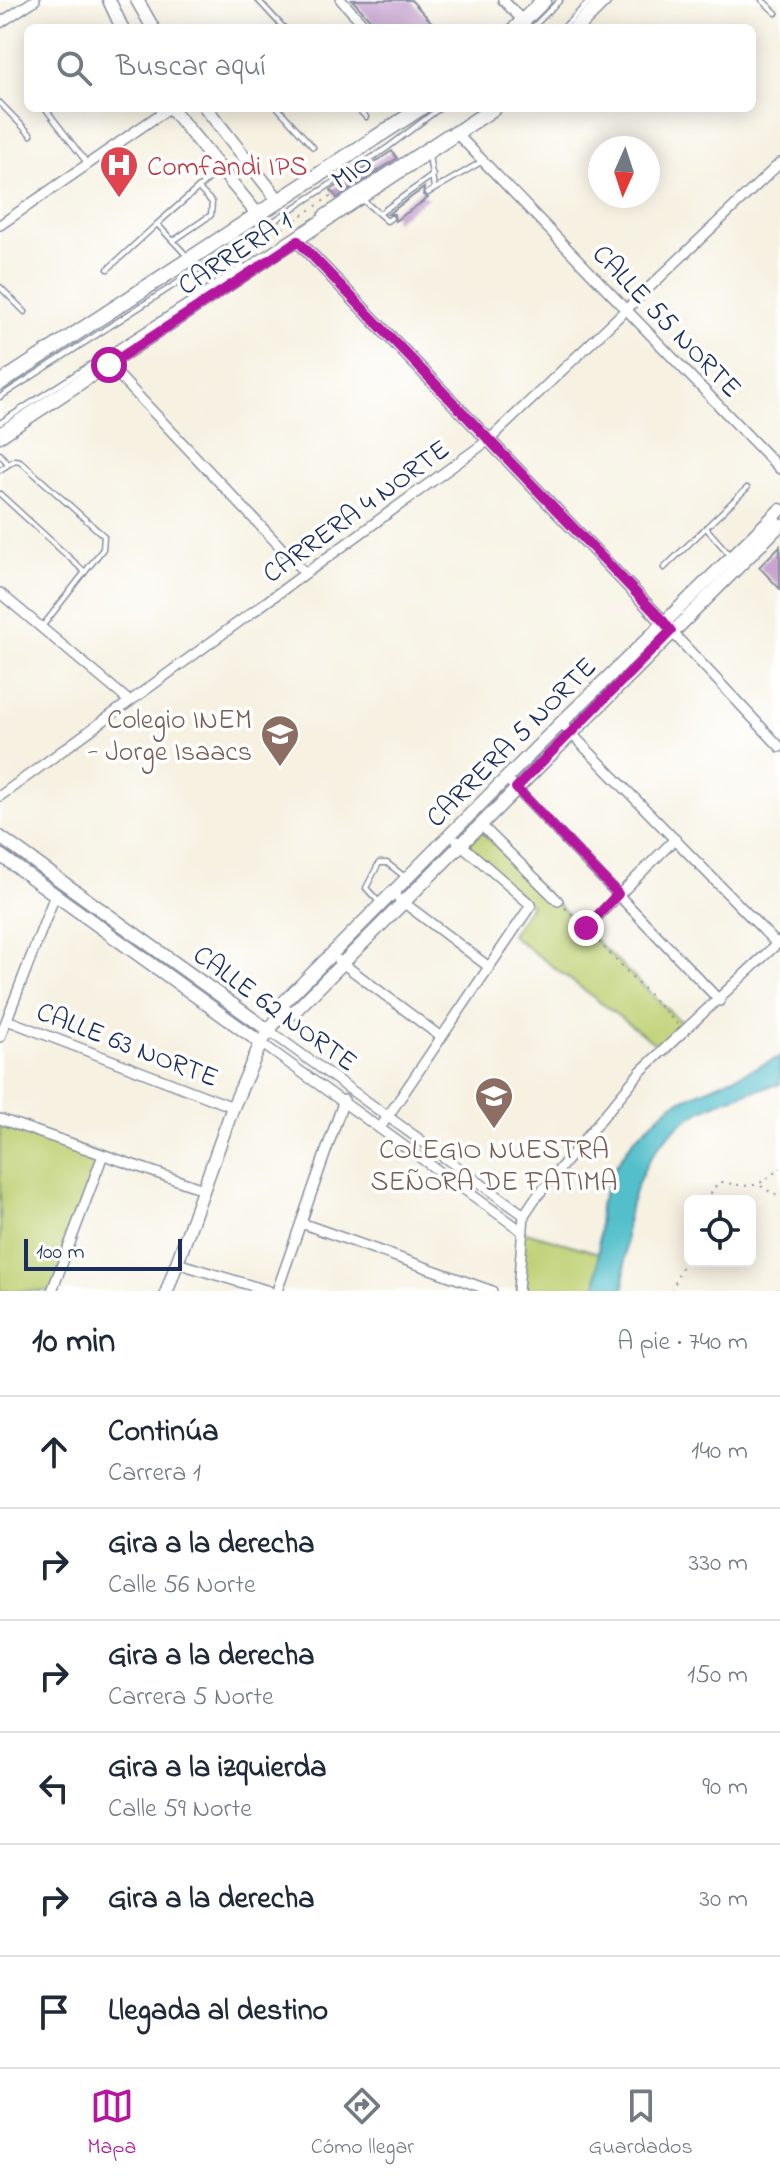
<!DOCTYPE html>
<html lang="es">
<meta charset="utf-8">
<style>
body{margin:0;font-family:"Indie Flower",sans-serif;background:#f6f6f7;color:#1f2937}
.controls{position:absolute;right:24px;bottom:24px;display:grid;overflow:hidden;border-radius:12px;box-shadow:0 4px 20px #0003}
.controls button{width:72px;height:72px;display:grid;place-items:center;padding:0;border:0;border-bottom:2px solid #e0e1e3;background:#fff;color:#1f2937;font:40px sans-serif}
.compass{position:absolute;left:588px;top:136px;width:72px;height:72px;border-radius:50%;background:#fff;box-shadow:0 4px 20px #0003;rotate:183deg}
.scale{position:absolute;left:24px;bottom:20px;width:158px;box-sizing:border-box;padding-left:8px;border:4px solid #1b2f5e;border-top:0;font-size:22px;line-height:28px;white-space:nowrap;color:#1b2f5e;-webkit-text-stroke:6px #fff;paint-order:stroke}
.stop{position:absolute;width:24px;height:24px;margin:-18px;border:6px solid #b5179e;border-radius:50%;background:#fff}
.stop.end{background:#b5179e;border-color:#fff;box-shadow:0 2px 8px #0008}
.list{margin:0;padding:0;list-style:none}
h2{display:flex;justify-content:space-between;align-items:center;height:104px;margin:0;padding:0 32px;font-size:34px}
h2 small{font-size:26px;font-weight:400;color:#747a83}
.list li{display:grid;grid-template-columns:52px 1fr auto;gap:24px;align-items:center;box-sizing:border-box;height:112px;padding:0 32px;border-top:2px solid #e0e1e3}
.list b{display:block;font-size:30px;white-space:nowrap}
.list p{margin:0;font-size:26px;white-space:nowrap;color:#747a83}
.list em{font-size:26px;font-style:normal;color:#747a83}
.icon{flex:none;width:44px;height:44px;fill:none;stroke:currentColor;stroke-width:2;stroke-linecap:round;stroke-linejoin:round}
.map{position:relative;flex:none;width:780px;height:1291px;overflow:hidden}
.search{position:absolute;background:#fff;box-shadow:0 4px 20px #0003;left:24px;right:24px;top:24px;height:88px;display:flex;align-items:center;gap:20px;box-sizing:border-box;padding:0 28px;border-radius:12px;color:#747a83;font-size:30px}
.sheet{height:776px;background:#fff}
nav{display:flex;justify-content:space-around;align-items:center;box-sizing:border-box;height:112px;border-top:2px solid #e0e1e3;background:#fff;font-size:22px;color:#747a83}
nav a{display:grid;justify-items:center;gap:4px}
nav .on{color:#b5179e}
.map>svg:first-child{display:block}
</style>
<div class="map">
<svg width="780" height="1291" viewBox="0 0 780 1291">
<rect width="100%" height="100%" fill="#fff"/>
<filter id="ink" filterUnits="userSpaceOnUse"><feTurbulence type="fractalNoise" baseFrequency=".0125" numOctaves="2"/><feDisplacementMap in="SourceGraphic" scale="16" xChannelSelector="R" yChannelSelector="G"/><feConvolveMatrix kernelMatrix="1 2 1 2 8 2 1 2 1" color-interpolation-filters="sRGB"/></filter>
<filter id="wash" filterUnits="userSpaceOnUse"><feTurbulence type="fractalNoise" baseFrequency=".006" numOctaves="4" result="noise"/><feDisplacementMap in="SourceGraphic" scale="32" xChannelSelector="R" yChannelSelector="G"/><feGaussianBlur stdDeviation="1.8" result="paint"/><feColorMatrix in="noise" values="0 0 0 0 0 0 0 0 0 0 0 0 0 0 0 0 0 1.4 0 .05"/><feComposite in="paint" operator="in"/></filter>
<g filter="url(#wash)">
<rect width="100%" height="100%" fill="#f6f1e1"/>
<g fill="#bed073" stroke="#6c8068" stroke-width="2">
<polygon points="481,831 684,1025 662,1049 511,935 531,905 465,848"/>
<polygon points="0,1119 103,1155 52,1291 0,1291"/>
<polygon points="522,1231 599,1253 596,1291 518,1291"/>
</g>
<path fill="#52bfca" stroke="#367794" stroke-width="2" d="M780 1057V1084C704 1102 653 1124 631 1204 623 1230 626 1264 624 1291H597L600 1205 613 1170 634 1139 672 1104Z"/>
<g id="blocks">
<g fill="#c29ccc">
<polygon points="352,0 411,0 437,28 378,28"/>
<polygon points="392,151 397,158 337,198 331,190"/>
<polygon points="424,188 423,195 428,198 395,221 394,214 388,214"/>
<polygon points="780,546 780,589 759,567"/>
</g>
</g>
</g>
<g filter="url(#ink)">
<use href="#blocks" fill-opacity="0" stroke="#8890a0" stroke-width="2"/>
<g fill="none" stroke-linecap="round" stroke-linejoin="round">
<defs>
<g id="lane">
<polyline points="258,0 284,28"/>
<polyline points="762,0 776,13"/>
<polyline points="532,28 560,0"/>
<polyline points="563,28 591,0"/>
<polyline points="0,103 31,135"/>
<polyline points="45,108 87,163"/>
<polyline points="278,108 313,147"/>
<polyline points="357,108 366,117"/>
<polyline points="429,155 434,188"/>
<polyline points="428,193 481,162"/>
<polyline points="363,200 387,221 391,218"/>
<polyline points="321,214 447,131"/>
<polyline points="379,214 433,175"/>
<polyline points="173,241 211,215 212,202 198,188"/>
<polyline points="187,256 157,224 219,170"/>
<polyline points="108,269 157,224"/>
<polyline points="0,287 25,312"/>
<polyline points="0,397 387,148 440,108"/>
<polyline points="0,423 240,268"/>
<polyline points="0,454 8,464"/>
<polyline points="0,470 15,460 20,461 104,536 103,549 41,628"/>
<polyline points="0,494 85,572"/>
<polyline points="706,528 729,554"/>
<polyline points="664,568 747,488"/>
<polyline points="379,902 366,888 379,863 387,863 405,877"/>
</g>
<g id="street">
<polyline points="341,0 367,28"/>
<polyline points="503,0 523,21"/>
<polyline points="0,23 35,0"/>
<polyline points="457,134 780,469"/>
<polyline points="0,225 169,108"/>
<polyline points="109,365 305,573"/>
<polyline points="0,593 129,701"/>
<polyline points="671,631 780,747"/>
<polyline points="561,723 777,944"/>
<polyline points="507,779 720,1001"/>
<polyline points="0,796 490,439 780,163"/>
<polyline points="480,824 558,901"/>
<polyline points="399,899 489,967"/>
<polyline points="586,928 675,839"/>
<polyline points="338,960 441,1037"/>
<polyline points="7,1020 233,1107"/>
<polyline points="268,1030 524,1215"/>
<polyline points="0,1037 55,895"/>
<polyline points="261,1043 522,1231"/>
<polyline points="0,1119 203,1189"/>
<polyline points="380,1128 531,905 457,841"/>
<polyline points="301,1223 492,1291"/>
<polyline points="177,1263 269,1291"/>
<polyline points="52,1291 103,1155"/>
<polyline points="277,1291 344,1100"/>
<polyline points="518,1291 524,1215 534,1200 641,1071 780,941"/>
</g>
<g id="secondary">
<polyline points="109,0 122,28"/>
<polyline points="137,0 153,28"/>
<polyline points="171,108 258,215"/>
<polyline points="206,108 279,201"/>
<polyline points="298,241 669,628"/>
<polyline points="0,837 268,1030"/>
<polyline points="0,855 261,1043"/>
<polyline points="282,1012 293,1013 780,525"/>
<polyline points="167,1291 233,1107 261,1043 282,1012 284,1002 561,723 780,510"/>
</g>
<g id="primary">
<polyline points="516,28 544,0"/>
<polyline points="576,28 604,0"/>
<polyline points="0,383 421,108"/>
<polyline points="0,435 494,108"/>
</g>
</defs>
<use href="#lane" stroke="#8890a0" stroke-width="7"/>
<use href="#street" stroke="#8890a0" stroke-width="12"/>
<use href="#secondary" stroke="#8890a0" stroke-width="15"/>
<use href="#primary" stroke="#8890a0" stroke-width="17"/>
<g stroke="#8890a0" stroke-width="2" stroke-dasharray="2 6" stroke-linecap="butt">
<polyline points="276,233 334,194"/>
<polyline points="565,908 578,920"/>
<polyline points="593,936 677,1024"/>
<polyline points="761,1186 780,1198"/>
<path d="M708 1201 713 1188 722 1182C752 1188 756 1189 780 1168"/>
<polyline points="672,1291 690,1245"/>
<polyline points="778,1291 780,1286"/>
</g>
<use href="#lane" stroke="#fff" stroke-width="4"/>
<use href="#street" stroke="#fff" stroke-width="9"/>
<use href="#secondary" stroke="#fff" stroke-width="12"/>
<use href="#primary" stroke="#fff" stroke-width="14"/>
</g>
</g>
<g fill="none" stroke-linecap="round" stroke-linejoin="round" filter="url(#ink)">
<polyline stroke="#b5179e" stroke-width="10" points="109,365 298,241 664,622 671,631 516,788 618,894 586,928"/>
</g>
<defs>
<symbol id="hospital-pin" viewBox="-11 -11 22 30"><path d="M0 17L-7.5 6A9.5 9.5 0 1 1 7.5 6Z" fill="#e0444e" stroke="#fff"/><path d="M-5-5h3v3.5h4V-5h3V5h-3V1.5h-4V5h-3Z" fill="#fff"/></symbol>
<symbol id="school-pin" viewBox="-11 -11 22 30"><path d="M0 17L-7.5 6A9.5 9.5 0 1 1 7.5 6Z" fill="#8d6e63" stroke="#fff"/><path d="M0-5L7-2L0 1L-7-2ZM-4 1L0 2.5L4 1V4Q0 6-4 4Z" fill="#fff"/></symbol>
</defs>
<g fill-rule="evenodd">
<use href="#hospital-pin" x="97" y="143" width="44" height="60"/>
<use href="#school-pin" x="258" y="712" width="44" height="60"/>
<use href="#school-pin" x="472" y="1074" width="44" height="60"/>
</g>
<g text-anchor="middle" stroke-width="7" stroke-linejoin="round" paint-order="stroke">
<g font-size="28" fill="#be3a42" stroke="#fff" text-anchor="start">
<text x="147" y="175">Comfandi IPS</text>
</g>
<g font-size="28" fill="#1b2f5e" stroke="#fff">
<text transform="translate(351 170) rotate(-34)" y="10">MIO</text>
<text transform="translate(234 252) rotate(-33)" y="10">CARRERA 1</text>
<text transform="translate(668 320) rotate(46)" y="10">CALLE 55 NORTE</text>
<text transform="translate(355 510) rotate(-36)" y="10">CARRERA 4 NORTE</text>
<text transform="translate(510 741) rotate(-45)" y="10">CARRERA 5 NORTE</text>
<text transform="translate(276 1007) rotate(36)" y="10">CALLE 62 NORTE</text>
<text transform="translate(128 1043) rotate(21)" y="10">CALLE 63 NORTE</text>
</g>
<g font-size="28" fill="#785e54" stroke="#fff" text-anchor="end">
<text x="252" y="728">Colegio INEM<tspan x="252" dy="32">- Jorge Isaacs</tspan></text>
<text x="494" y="1158" text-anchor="middle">COLEGIO NUESTRA<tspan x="494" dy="32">SEÑORA DE FATIMA</tspan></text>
</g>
</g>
</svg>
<div class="controls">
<button><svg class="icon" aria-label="locate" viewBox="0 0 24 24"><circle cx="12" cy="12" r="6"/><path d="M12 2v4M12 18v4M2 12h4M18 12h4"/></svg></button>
</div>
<svg class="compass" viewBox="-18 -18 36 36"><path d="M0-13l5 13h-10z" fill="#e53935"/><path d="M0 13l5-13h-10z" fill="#747a83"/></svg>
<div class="scale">100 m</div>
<div class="stop" style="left:109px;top:365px"></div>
<div class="stop end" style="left:586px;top:928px"></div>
<div class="search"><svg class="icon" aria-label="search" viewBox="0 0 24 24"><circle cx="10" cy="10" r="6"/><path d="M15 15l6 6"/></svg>Buscar aquí</div>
</div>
<section class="sheet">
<h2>10 min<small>A pie · 740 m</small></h2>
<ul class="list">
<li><svg class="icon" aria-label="ahead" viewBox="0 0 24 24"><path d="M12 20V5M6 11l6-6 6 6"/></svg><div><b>Continúa</b><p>Carrera 1</p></div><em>140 m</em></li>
<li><svg class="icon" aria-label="right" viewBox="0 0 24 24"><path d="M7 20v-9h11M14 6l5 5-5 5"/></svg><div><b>Gira a la derecha</b><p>Calle 56 Norte</p></div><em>330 m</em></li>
<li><svg class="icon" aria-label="right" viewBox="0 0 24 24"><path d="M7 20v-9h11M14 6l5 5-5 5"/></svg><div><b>Gira a la derecha</b><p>Carrera 5 Norte</p></div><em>150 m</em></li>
<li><svg class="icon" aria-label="left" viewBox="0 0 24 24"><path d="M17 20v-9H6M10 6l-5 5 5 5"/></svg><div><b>Gira a la izquierda</b><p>Calle 59 Norte</p></div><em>90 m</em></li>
<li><svg class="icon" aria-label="right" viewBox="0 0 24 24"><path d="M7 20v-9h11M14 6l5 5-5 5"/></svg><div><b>Gira a la derecha</b></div><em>30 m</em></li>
<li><svg class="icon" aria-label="arrive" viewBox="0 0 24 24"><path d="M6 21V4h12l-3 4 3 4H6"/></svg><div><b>Llegada al destino</b></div></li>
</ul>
</section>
<nav>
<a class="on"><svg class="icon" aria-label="map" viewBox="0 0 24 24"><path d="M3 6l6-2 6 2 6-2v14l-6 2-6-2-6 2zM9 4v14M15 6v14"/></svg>Mapa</a>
<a><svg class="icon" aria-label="directions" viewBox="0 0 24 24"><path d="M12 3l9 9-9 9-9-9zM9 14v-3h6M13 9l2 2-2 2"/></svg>Cómo llegar</a>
<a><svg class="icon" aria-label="saved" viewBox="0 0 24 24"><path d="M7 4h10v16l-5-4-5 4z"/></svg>Guardados</a>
</nav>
